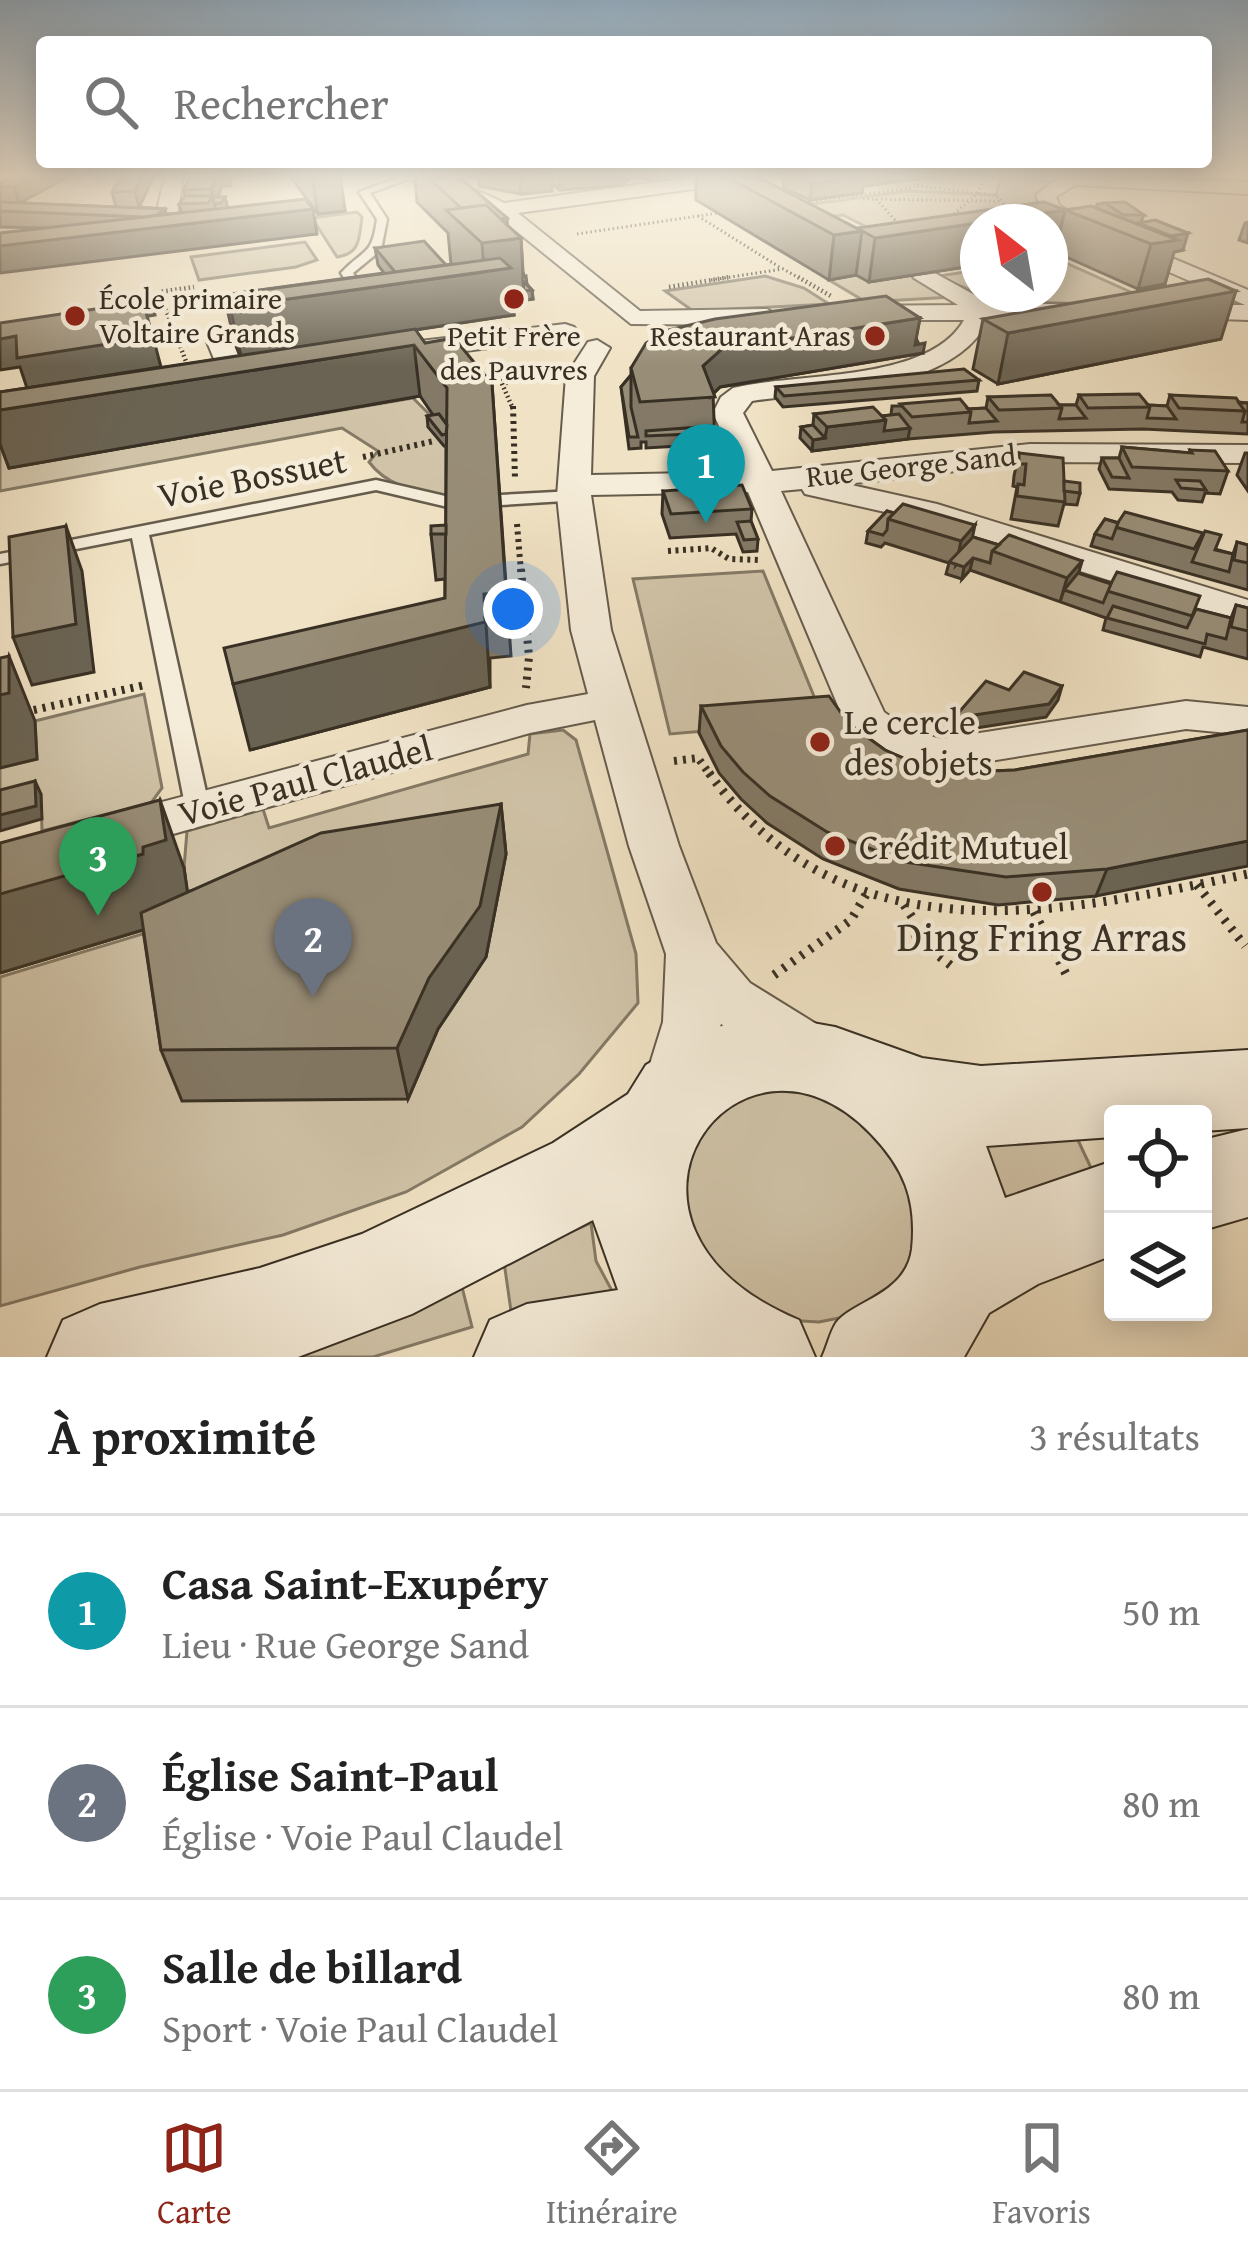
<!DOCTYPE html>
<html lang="fr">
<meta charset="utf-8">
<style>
body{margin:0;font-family:"Gentium Book Plus",serif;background:#f2f2f2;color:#222}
.controls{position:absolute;right:36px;bottom:36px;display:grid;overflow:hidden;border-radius:12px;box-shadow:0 6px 30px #0003}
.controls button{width:108px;height:108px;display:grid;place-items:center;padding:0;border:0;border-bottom:3px solid #e0e0e0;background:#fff;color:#222;font:60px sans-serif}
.compass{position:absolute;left:960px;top:204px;width:108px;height:108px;border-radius:50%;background:#fff;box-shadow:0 6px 30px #0003;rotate:329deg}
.you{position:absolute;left:513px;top:609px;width:42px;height:42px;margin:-30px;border:9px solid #fff;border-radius:50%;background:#1a73e8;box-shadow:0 0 0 18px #1a73e833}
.badge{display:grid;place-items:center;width:78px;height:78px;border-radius:50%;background:#8f2418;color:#fff;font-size:39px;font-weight:700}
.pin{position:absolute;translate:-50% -99px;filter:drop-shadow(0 3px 6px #0008)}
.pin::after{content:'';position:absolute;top:63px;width:42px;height:36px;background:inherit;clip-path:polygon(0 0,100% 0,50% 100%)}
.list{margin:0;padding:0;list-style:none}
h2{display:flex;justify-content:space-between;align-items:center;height:156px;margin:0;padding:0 48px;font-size:51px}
h2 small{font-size:39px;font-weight:400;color:#767676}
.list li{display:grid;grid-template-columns:78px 1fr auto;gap:36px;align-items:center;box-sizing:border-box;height:192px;padding:0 48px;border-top:3px solid #e0e0e0}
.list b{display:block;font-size:45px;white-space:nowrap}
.list p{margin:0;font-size:39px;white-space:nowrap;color:#767676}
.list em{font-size:39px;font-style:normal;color:#767676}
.icon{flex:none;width:66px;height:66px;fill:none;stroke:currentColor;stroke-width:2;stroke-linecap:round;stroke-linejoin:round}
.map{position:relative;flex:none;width:1248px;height:1357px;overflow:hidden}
.search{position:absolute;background:#fff;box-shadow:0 6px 30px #0003;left:36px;right:36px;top:36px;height:132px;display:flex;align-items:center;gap:30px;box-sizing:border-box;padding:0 42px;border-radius:12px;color:#767676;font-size:45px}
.sheet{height:732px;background:#fff}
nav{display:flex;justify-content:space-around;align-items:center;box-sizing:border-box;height:168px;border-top:3px solid #e0e0e0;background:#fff;font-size:33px;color:#767676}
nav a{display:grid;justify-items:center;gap:6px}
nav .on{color:#8f2418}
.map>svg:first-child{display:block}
</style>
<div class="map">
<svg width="1248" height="1357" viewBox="0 0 1248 1357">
<rect width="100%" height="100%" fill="#f0e2c4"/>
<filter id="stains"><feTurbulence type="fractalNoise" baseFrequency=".00167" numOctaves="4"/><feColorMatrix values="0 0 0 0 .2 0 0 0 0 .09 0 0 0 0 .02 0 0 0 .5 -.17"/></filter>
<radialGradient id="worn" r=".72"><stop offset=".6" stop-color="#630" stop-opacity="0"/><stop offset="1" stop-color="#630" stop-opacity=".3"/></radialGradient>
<g fill="#d1c4a9" stroke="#847a66" stroke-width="3">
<polygon points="1002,176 1048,182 1037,193 1037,205 1014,222 978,222 898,243 843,215 826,217 806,205 908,191 996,195"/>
<path d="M357 212 362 217C359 237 361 254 337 257L312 218Z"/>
<polygon points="305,242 317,260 296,267 199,280 191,257"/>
<path d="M1055 258 1155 303C1081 302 1005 312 939 276L978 270V294H1050V259Z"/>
<polygon points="857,275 869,282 911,275 953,297 866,302 829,280"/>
<polygon points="765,276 804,288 829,304 693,311 665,291"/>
<path d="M413 398 440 425 429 427 452 445V498C421 491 389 489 369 462L378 451 342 428 0 491V440L10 467Z"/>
<polygon points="763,571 824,721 670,734 633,579"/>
<polygon points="144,694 162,788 151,803 42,831 41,795 0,805 0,768 37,759 35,721"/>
<polygon points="563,730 576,740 636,954 638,1003 579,1074 522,1127 406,1192 283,1235 140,1267 0,1306 0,977 146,933 189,902 184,868 187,831 263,809 269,828 528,754 530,734"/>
<polygon points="762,1090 822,1094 898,1152 918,1228 910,1260 894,1287 854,1315 819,1322 784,1320 707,1273 677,1179 710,1116"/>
<polygon points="1076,1136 1093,1172 1009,1205 978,1139"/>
<polygon points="591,1223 596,1261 617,1300 512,1318 504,1262"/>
<polygon points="461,1283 472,1327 373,1357 261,1357"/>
</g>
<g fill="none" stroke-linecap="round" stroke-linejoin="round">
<defs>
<g id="lane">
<path d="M402 176 414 177 370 193 387 219 381 250 353 273 372 302 362 305 341 273C364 248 372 257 377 219L359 192Z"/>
<polygon points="376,480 458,499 460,503 452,508 376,490 149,535 210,810 207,816 189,816 186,810 132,538 0,564 0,554"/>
<polygon points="574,491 580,492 580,500 501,505 493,500 501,495"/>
</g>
<g id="street">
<polygon points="165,176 183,176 178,212 161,222 0,217 0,205 157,210"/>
<path d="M398 176C437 176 469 185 504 203L700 176H753L744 182 518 213 640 311 767 309 780 317 767 325 631 324 494 213 463 197Z"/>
<polygon points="1062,176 1248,182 1248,194 1075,185 1056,197 1059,205 1082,220 1248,290 1248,320 1162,317 1159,312 1162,307 1171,305 1245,305 1068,228 1043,212 1036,195"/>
<path d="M922 266 991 304H1091L1103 311 1091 318 989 319C952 394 824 390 752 401L743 413 772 471 1030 444 1248 445V463L1030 462 847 484 937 504 1248 600V624L916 519 805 494 802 489 781 491 884 712 909 730 941 739 1186 701 1248 707V735L1186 729 941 769 877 750 844 720 748 492 591 495 611 630 679 846 716 943 750 983 826 1030 835 1048 826 1066C786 1080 753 1046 721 1024L694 1113 672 1121 650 1113 641 1093 663 1022 666 954 629 846 595 720 530 733 0 883V845L527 705 588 694 571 630 557 496 566 376 588 342 597 340 610 348 594 376 591 475 740 472 713 413 721 397 733 388C796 372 929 383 964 320H853L841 313 853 306 958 305 914 278 910 273Z"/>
<polygon points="565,324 574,327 578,332 574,337 403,359 390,351 403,343"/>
<polygon points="220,334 233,342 248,377 244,383 224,383 207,342"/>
</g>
<g id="secondary">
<path d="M779 1017 835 1027 922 1058 981 1066 1248 1050V1128L1203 1131V1114H1113V1137L986 1146 1005 1198 1113 1161V1255L1038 1284 989 1313 964 1357H822C827 1347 830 1332 836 1323 852 1301 906 1295 912 1249 917 1200 904 1168 871 1134 738 996 571 1225 799 1320L815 1357H474L490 1320 527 1304 618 1290 593 1220 412 1314 298 1357H47L63 1320 100 1304 260 1268 362 1234 553 1143 628 1094 646 1065 694 1036 724 1025Z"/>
<polygon points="1248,1129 1248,1217 1203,1230 1203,1140"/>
</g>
</defs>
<use href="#lane" stroke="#665c4c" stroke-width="5"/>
<use href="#street" stroke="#665c4c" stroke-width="4"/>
<use href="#secondary" stroke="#383024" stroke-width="4"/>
<g stroke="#383024" stroke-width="3" stroke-dasharray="1.5 3" stroke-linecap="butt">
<polyline points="917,186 996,195 1011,212"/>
<polyline points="863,199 999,201"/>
<polyline points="876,199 902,228"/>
<polyline points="798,203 904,189 917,186 918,180"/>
<polyline points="698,216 781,268"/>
<polyline points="947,220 977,194 986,176"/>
<polyline points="577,234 718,213"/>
<polyline points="711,280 783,269 803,280"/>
</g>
<g stroke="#383024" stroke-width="4.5" stroke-dasharray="1.5 3" stroke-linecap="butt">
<polyline points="798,277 831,296"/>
<polyline points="669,287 730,277"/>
<polyline points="493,363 513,409"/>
<polyline points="189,369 159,292 194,287"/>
<polyline points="506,383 551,370"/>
</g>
<g stroke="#383024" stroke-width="6" stroke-dasharray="3 4.5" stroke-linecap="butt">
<polyline points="513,406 515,479"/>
<polyline points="363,457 434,441"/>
<polyline points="517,524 521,572"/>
<polyline points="668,551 711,548 729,559 759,560"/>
</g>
<g stroke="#383024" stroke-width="8" stroke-dasharray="3 6" stroke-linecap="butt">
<polyline points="521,569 529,657 526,688"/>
<polyline points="25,712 145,685"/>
<polyline points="674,761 698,758 711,776"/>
</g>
<g stroke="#383024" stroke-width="9" stroke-dasharray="3 8" stroke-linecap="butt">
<path d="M709 773C845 961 1055 915 1248 874"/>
<polyline points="1197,885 1245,946"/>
<polyline points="904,905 914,920 916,938 954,968"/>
<polyline points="1034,912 1066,974"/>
<polyline points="774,975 851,920 868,891"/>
</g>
<use href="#lane" fill="#f5ecd9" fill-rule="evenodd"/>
<use href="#street" fill="#f5ecd9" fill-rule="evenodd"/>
<use href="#secondary" fill="#f5ecd9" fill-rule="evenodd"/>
</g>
<g fill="#837966" stroke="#383024" stroke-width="3">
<polygon points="70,176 19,203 116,207 112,192 122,176 154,176 139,207 165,209 166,214 181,213 179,204 185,196 184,190 190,176 232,176 230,186 222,186 218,197 225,197 227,205 226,208 317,234 0,227 0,183"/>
<polygon points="290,176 340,176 345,211 318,214"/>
<polygon points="415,176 458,176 507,218 507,226 521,238 523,272 527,284 532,290 533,299 513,302 514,315 415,330 425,343 492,384 511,656 490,658 490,687 250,750 445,598 445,579 436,580 431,534 446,525 446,446 444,446 428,427 427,416 433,415 420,396 9,468 0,444 0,392 240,356 235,344 224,295 384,273 378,265 375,248 446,265 451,264 448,233 417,202"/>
<polygon points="469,176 665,176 659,180 632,177 621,185 560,190 551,183 552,191 521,194 479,186 478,178"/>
<polygon points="696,176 756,176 857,229 1044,202 1065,210 1055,252 1050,253 1050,222 978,222 978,265 869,282 856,275 829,280 696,200"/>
<polygon points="783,176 937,176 863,186 862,193 810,200 784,188"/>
<polygon points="1105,203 1144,215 1141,222 1183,250 1174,252 1165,284 1138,289 1055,252 1065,210 1096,208 1097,204"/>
<polygon points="1248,222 1248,243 1239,240 1245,223"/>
<polygon points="920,318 916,338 923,353 720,387 713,394 715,444 646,448 646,442 641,442 641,448 629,449 621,387 631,375 631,368"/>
<polygon points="983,319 1221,339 998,384 973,369"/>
<polygon points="979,380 977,391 783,407 775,397 776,387"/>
<polygon points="1079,395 1148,405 1167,406 1170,395 1248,403 1248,434 1143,429 994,432 908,439 812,451 800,438 801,427 813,425 814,414 882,416 891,415 892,406 900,406 968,409 986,408 988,397 1059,405 1076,405"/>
<polygon points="1122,447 1189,453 1190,450 1228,471 1220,494 1205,493 1202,502 1178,500 1172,492 1109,489 1099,469 1102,458 1119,458"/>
<polygon points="1019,453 1080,493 1077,505 1064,504 1058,526 1011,519 1017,487 1013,486 1014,476"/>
<polygon points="1245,453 1248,453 1248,491 1237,475"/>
<polygon points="663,491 752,509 751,521 758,539 757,551 743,552 736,534 670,538 662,514"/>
<polygon points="887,511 999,545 1082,561 1078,573 1196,609 1231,618 1236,605 1248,608 1248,659 1203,647 1200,657 1103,630 1106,618 970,570 962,579 946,574 949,563 885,543 881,547 866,543 868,531"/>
<polygon points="1105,519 1233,554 1237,542 1248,545 1248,590 1091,546 1095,534"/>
<polygon points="701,706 849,724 885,750 917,764 969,772 1015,770 1248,730 1096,896 998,905 899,889 823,859 767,823 741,799 719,773 699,733"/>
<polygon points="501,804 506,854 486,957 438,1029 408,1099 182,1101 161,1050 143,930 0,973 184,868 187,892"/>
</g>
<g fill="#6a6353" stroke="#383024" stroke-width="3">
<polygon points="36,176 70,176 19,203 14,187"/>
<polygon points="143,176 154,176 139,207 135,191"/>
<polygon points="217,176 223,176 222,186 215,205 211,189"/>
<polygon points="312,176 340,176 345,211 318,214"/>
<polygon points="520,176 551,176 552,191 521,194"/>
<polygon points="560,176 632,176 632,177 621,185 560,190"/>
<polygon points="852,176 937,176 863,186 862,193 810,200 812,184"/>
<polygon points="165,209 169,226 313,209 317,234 0,273 0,246 155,217"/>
<polygon points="1065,210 1055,252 1050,253 1050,222 981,222"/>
<polygon points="507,218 508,240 521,238 523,277 526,276 527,285 532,290 533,299 513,302 514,315 241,356 230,307 484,272 482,243 477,222"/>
<polygon points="978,223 978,265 869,282 875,238"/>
<polygon points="862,231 856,275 829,280 834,235"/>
<polygon points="1188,233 1183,250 1174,252 1165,284 1138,289 1151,244 1171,236"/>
<polygon points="1236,291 1221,339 998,384 1008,333"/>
<polygon points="153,305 155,315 125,320 122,310"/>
<polygon points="920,318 915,345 925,343 923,353 720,387 710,397 703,366 722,349"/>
<polygon points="16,336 153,337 161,367 27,388 20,367 0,370 0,339"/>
<polygon points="414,345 420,396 9,468 0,444 0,410"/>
<polygon points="886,420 910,428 908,439 812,451 813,440 825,438 827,427"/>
<polygon points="975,525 970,549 956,565 961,541"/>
<polygon points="66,526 82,571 94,672 32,685 13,637"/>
<polygon points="973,558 970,570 962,579 964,567"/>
<polygon points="1082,561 1075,586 1064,590 1060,602 1067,578"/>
<polygon points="484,594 490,687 250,750 233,684"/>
<polygon points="9,656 35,721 37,759 0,768 0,695"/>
<polygon points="1062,686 1058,700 1046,717 951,732 954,718"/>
<polygon points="35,781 41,794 42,819 0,831 0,815"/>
<polygon points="160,800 184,868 190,909 169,922 0,973 0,894 143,847"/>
<polygon points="501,804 506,854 486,957 438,1029 408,1099 397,1048"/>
<polygon points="1248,841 1248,866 1096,896 1107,869"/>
</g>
<g fill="#988d77" stroke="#383024" stroke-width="3">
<polygon points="14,176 36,176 14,187 0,186 0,183"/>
<polygon points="122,176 143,176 135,191 112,192"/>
<polygon points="190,176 217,176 211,189 184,190"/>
<polygon points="427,176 458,176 507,218 500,219 486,205 461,208"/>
<polygon points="725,176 756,176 862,231 834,235"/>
<polygon points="794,176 862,176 864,177 812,184"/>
<polygon points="185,196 213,196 208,203 179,204"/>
<polygon points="213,197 225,197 221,203 214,204"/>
<polygon points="305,199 313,209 0,246 0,233"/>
<polygon points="0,202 165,209 157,215 144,217 0,211"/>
<polygon points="1044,202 1065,210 875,238 857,228"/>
<polygon points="1125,202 1144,215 1123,215 1105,203"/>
<polygon points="486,205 521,238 482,243 446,210"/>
<polygon points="1091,206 1178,240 1151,244 1065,210"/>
<polygon points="1155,220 1188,233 1171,236 1138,223"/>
<polygon points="424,241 446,265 395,272 375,248"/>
<polygon points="500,258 511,268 230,307 224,295"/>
<polygon points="1208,279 1236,291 1008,333 983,319"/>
<polygon points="523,281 532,290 524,291"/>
<polygon points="886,296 920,318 722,349 703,366 715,397 640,402 631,368 646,343 669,330 715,319"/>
<polygon points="150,297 153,305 145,306 143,302 121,305 119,299"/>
<polygon points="143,302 153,337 17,358 16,336 0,339 0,323"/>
<polygon points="415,329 425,343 454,338 492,384 506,592 484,594 485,622 233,684 224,648 445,598 447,388 414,345 0,410 0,392"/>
<polygon points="964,369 979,380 784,396 776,387"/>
<polygon points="631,375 631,407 638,437 629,437 621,387"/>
<polygon points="1139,394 1150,407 1088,408 1079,395"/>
<polygon points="1051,395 1062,408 999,410 988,397"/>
<polygon points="1170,395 1236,398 1245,411 1179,408"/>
<polygon points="960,399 971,412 912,417 900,404"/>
<polygon points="1239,403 1248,403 1248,422 1242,422 1245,411"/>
<polygon points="1059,405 1076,405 1086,418 1059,419 1062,408"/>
<polygon points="1148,405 1167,406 1176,419 1147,418 1150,407"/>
<polygon points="873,407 886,420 827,427 814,414"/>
<polygon points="986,408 997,421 969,423 971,412 968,409"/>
<polygon points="439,414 447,425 446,434 442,435 427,416"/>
<polygon points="899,414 910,428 884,431 886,420 882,416"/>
<polygon points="813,425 825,438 813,440 801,427"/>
<polygon points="713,426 715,433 646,436 646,431"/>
<polygon points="1122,447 1192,453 1190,450 1215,451 1228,471 1132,467"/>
<polygon points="1019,453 1063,458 1065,502 1017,496 1018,484 1024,485 1026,464 1019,464"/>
<polygon points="1102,458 1119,458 1129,478 1112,477"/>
<polygon points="1176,480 1200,481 1206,490 1181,488"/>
<polygon points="1064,481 1080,483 1080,493 1064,491"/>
<polygon points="742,485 752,509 671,514 663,491"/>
<polygon points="903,504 975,525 961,541 888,519"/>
<polygon points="887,511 894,513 888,519 887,530 883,535 868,531"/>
<polygon points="1125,512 1203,533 1194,549 1115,527"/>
<polygon points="1105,519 1118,523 1112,539 1095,534"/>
<polygon points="751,521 758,539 744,540 737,522"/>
<polygon points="446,525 446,534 431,534 431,526"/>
<polygon points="66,526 76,624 13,637 9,537"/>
<polygon points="1205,531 1221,535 1215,550 1233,554 1229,572 1192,562"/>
<polygon points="1009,535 1082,561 1067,578 992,551"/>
<polygon points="973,537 999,545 992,551 990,563 973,558 964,567 949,562"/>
<polygon points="1237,542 1248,545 1248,563 1234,560"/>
<polygon points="1117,572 1200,596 1192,616 1107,591"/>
<polygon points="1078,573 1111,584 1103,603 1064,590"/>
<polygon points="1236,605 1248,608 1248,631 1231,627"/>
<polygon points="1113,606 1187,628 1196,609 1231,618 1226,639 1207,634 1205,644 1107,618"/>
<polygon points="9,656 9,693 0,695 0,658"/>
<polygon points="1024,672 1062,686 1049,704 954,718 986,681 1009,690"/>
<polygon points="829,696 849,724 885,750 917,764 969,772 1015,770 1248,730 1248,841 1107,869 1006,877 905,862 827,832 770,796 743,772 721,746 701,706"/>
<polygon points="35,781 36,806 0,815 0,790"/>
<polygon points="160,800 166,840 143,847 143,854 0,894 0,843"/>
<polygon points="501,804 480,906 429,978 397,1048 161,1050 141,913 321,833"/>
</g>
<linearGradient id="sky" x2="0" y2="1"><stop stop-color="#92aec4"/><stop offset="0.48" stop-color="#f8f2e4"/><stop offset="1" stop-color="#f8f2e4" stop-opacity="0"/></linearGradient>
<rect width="1248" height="366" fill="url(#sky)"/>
<g fill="#8f2418" stroke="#f5ecd9" stroke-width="4.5">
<circle cx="514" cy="299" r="12"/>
<circle cx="75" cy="316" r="12"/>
<circle cx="875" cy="336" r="12"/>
<circle cx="820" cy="742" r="12"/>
<circle cx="835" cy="846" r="12"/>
<circle cx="1042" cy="892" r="12"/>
</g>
<g text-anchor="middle" stroke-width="9" stroke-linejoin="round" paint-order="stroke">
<g font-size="30" fill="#383024" stroke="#f5ecd9" text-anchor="start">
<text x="99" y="309">École primaire<tspan x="99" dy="34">Voltaire Grands</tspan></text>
<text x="514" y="346" text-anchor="middle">Petit Frère<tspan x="514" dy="34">des Pauvres</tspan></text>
<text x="851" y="346" text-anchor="end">Restaurant Aras</text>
</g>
<g font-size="30" fill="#383024" stroke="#f5ecd9">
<text transform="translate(911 466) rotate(-6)" y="10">Rue George Sand</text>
</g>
<g font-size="36" fill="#383024" stroke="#f5ecd9">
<text transform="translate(252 477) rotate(-11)" y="13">Voie Bossuet</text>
<text transform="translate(305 780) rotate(-15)" y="13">Voie Paul Claudel</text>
</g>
<g font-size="36" fill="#383024" stroke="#f5ecd9" text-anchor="start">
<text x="844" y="734">Le cercle<tspan x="844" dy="41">des objets</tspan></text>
<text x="859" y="859">Crédit Mutuel</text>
</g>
<g font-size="42" fill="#383024" stroke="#f5ecd9">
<text x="1042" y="951">Ding Fring Arras</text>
</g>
</g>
<rect width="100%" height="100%" filter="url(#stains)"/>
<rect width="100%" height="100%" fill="url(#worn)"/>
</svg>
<div class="controls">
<button><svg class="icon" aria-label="locate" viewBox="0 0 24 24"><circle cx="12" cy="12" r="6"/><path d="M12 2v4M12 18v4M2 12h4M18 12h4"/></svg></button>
<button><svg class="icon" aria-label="layers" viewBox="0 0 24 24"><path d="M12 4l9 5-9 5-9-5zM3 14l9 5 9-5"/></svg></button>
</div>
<svg class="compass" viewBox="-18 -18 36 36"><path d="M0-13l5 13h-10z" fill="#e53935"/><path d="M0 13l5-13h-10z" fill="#767676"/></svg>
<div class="you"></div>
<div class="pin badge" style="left:706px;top:523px;background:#0f9aa8">1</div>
<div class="pin badge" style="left:313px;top:997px;background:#6b7280">2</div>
<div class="pin badge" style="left:98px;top:916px;background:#2e9e5b">3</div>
<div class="search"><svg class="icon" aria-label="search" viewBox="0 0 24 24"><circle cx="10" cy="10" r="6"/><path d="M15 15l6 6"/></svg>Rechercher</div>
</div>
<section class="sheet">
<h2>À proximité<small>3 résultats</small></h2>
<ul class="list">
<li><span class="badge" style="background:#0f9aa8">1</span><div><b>Casa Saint-Exupéry</b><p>Lieu · Rue George Sand</p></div><em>50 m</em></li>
<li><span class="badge" style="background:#6b7280">2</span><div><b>Église Saint-Paul</b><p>Église · Voie Paul Claudel</p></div><em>80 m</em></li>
<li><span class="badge" style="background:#2e9e5b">3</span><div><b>Salle de billard</b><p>Sport · Voie Paul Claudel</p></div><em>80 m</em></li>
</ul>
</section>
<nav>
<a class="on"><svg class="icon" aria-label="map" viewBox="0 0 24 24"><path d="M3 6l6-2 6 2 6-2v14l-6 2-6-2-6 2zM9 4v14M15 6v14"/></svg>Carte</a>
<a><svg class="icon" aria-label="directions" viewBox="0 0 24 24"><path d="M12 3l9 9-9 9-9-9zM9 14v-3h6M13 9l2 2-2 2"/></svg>Itinéraire</a>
<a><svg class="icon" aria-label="saved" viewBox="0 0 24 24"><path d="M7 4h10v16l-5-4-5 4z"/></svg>Favoris</a>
</nav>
